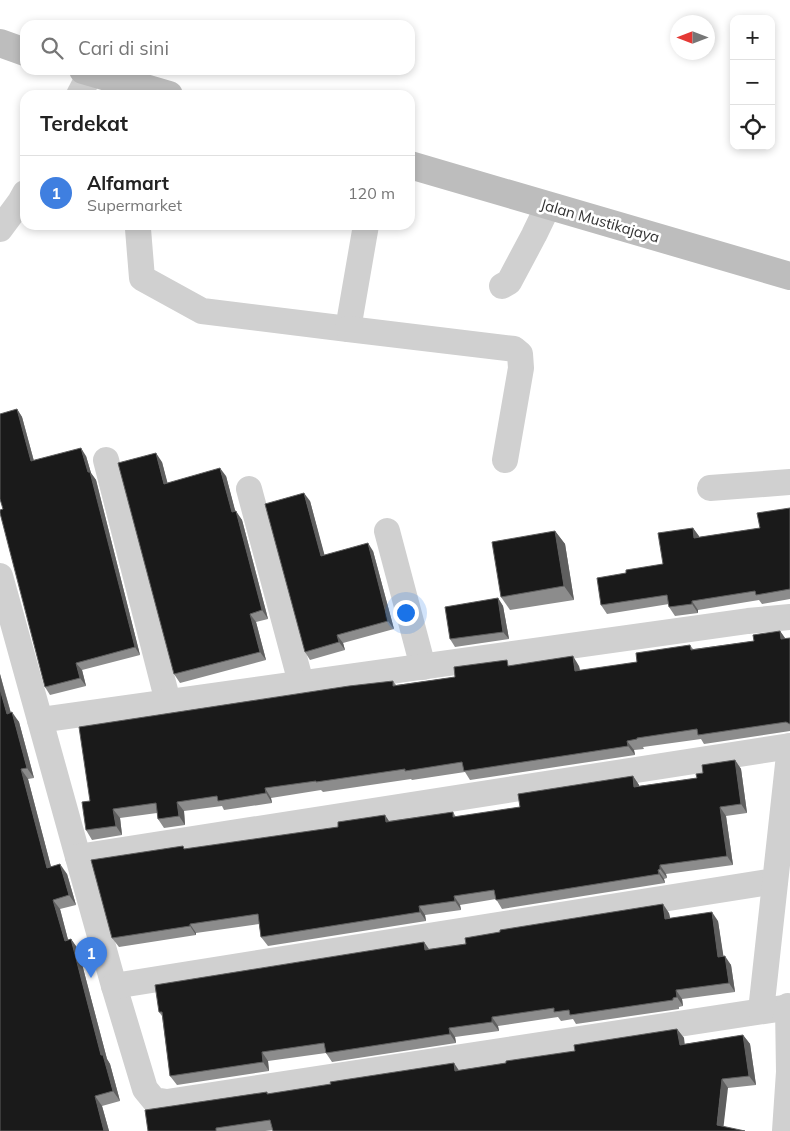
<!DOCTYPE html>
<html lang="id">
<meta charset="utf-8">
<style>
body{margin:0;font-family:Mulish,sans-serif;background:#f6f6f6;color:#222}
.controls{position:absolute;right:15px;top:15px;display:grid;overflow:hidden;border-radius:10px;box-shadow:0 2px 8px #0003}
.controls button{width:45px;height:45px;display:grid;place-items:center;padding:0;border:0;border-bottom:1px solid #e0e0e0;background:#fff;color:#222;font:25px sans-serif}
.compass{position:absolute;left:670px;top:15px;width:45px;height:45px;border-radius:50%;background:#fff;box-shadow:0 2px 8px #0003;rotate:270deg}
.you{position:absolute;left:405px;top:612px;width:18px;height:18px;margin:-12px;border:4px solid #fff;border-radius:50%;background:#1a73e8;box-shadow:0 0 0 8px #1a73e833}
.badge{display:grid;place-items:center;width:32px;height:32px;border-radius:50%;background:#db2777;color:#fff;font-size:16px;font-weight:700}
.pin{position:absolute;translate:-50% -41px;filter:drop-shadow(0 1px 2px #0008)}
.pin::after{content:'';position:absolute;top:26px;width:18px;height:15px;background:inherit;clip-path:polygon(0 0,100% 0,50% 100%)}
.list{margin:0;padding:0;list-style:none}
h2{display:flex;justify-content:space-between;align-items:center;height:65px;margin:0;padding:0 20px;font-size:21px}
h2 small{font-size:16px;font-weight:400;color:#767676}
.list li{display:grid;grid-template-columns:32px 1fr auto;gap:15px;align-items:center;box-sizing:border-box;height:75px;padding:0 20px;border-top:1px solid #e0e0e0}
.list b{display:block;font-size:19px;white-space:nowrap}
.list p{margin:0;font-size:16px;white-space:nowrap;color:#767676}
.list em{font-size:16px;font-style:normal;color:#767676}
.icon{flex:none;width:28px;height:28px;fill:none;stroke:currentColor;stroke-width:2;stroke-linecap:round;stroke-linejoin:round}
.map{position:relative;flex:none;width:790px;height:1131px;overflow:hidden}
.search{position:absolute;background:#fff;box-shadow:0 2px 8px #0003;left:20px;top:20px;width:395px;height:55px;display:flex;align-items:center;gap:12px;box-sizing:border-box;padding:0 18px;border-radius:15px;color:#767676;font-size:19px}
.panel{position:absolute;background:#fff;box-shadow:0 2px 8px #0003;left:20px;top:90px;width:395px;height:140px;border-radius:15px}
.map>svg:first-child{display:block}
</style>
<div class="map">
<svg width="790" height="1131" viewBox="0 0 790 1131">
<rect width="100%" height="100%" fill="#fff"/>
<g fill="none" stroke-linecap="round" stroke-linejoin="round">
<g stroke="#d0d0d0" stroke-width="26">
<polyline points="79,95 91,72"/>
<polyline points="0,229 20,202 25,193"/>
<polyline points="138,229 142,278 202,311 348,329 366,225"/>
<polyline points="502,286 509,282 534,235 548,206"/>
<polyline points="348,329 514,349 520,354 521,368 505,460"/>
<polyline points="106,460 168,702"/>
<polyline points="710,488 790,482"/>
<polyline points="249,489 301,683"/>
<polyline points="387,531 423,667"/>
<polyline points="0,576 78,857"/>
<polyline points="40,720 748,621 790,617"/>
<polyline points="790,746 78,857 114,986 145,1089 154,1100 167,1102 790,1007"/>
<polyline points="114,986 775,881"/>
<polyline points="761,1011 790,746"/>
<polyline points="785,1131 789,1072 788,1006"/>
</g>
<g stroke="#bdbdbd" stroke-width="28">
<polyline points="0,43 25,52"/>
<polyline points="83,70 169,95"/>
<polyline points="410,165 790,276"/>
</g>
</g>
<g fill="#8c8c8c">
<polygon points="17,409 22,417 34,461 86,456 91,473 96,480 140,655 82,670 86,686 50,695 45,687 3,509"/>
<polygon points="162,462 167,483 226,476 235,511 242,520 268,619 256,622 266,660 180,683 174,674"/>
<polygon points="310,501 324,555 373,551 394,629 343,643 345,650 310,660 305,652"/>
<polygon points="790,508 790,599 762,604 759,600 698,610 698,613 675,616 669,607 669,604 607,614 601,605 626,573 663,564 693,528 699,537 760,528"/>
<polygon points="555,531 565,544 574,600 510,610 501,597"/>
<polygon points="498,598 503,606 509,639 455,647 450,639"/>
<polygon points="780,631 785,638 790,638 790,731 704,744 701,739 643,747 644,749 634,750 635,755 470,780 465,772 412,780 411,779 323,792 321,790 271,798 272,803 224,810 222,806 184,811 185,825 164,828 158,819 157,813 120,818 122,835 92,840 86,830 90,801 393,681 396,685 455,677 511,666 579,666 580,671 637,662 690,645 693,649 754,641"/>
<polygon points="0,674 11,713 19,722 34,778 28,779 51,867 67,874 76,905 60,909 68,940 71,939 78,949 107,1059 110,1064 120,1101 102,1106 109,1131 0,1131"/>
<polygon points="735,760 741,769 747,813 726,816 733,865 666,874 667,878 664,879 665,883 502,909 496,899 460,905 461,910 425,915 426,921 268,946 261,937 259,924 196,933 196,935 119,947 112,938 185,849 453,812 456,817 520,807 633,776 639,785 639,786 697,778 703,773"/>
<polygon points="669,913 670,918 718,921 723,956 731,965 735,992 682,999 683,1006 679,1007 679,1009 576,1024 573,1019 561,1021 558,1017 498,1026 499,1031 455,1037 456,1043 332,1062 326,1053 268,1061 269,1071 177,1085 170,1076 162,1016 159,1012 424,942 429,949"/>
<polygon points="677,1029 684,1038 684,1044 743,1035 750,1044 756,1085 728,1088 265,1131 148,1131 267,1092 268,1094 459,1070 506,1063 575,1051"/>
</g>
<g fill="#5f5f5f">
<polygon points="17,409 22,417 36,469 31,461"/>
<polygon points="81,448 86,456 91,473 96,480 140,655 135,647"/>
<polygon points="156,453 162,462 170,492 164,484"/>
<polygon points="220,468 226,476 238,521 232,512"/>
<polygon points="304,493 310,501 327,564 321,556"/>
<polygon points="236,511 242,520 268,619 262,610"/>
<polygon points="693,528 699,536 700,547 694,538"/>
<polygon points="555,531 565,544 574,600 564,586"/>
<polygon points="368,543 373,551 394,629 388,621"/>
<polygon points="498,598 503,606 509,639 503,632"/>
<polygon points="692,601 698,610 698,613 692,604"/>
<polygon points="250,614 256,622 266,660 260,652"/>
<polygon points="780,631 787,641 781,639"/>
<polygon points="337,635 343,643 345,650 339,642"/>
<polygon points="573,656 579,666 582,681 575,671"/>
<polygon points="76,663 82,670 86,686 80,678"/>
<polygon points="0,674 5,693 14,724 7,714 0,689"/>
<polygon points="12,712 19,722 34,778 27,768"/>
<polygon points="627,741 634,750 635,755 628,746"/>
<polygon points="735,760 741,769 747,813 741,804"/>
<polygon points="21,769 28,779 54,878 47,868"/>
<polygon points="633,776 639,785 641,796 634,787"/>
<polygon points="265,788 271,798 272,803 266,793"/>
<polygon points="177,802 184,811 185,825 179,816"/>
<polygon points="720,807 726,816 733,865 727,856"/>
<polygon points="113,809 120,818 122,835 116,826"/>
<polygon points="385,815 391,824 386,822"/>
<polygon points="60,864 67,874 76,905 69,895"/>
<polygon points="660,865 666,874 667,878 660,869"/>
<polygon points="658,870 664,879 665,883 659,874"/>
<polygon points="454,896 460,905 461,910 455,901"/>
<polygon points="53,900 60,909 71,951 65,941"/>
<polygon points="663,904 669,913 672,928 665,919"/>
<polygon points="419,906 425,915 426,921 420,912"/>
<polygon points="712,912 718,921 725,966 718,957"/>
<polygon points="190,924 196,933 196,935 190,926"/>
<polygon points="71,939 78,949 107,1059 110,1064 120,1101 113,1091 101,1055"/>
<polygon points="424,942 430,951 425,950"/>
<polygon points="725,956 731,965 735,992 729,983"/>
<polygon points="676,990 682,999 683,1006 677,997"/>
<polygon points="492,1017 498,1026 499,1031 492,1022"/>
<polygon points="449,1028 455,1037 456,1043 450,1034"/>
<polygon points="677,1029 684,1038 686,1054 680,1045"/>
<polygon points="743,1035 750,1044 756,1085 749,1076"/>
<polygon points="262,1052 268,1061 269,1071 263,1062"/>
<polygon points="454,1063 460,1072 455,1071"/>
<polygon points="722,1079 728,1088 723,1131 717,1125"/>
<polygon points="95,1096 102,1106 109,1131 104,1131"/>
</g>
<g fill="#1a1a1a" stroke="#5f5f5f">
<polygon points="17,409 31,461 81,448 88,472 90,472 135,647 76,663 80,678 45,687 0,513 0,510 3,509 0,499 0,414"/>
<polygon points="156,453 164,484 220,468 232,512 236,511 262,610 250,614 260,652 174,674 118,463"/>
<polygon points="304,493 321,556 368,543 388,621 337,635 339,642 305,652 265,504"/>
<polygon points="790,508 790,589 756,595 755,591 692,601 692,604 669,607 667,595 601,605 597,578 626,573 626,570 663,564 658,533 693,528 694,538 760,528 757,513"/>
<polygon points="555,531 564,586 501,597 492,542"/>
<polygon points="498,598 503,632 450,639 445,607"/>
<polygon points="780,631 781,639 790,638 790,724 786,722 698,735 697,729 637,738 637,739 627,741 628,746 464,771 462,762 405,771 405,769 316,782 316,781 265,788 266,793 218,801 217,796 177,802 179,816 158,819 156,803 113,809 116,826 86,830 82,802 90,801 79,727 349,686 393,681 393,686 455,677 454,667 507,660 508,666 573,656 575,671 637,662 636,653 690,645 691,650 754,641 753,635"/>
<polygon points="0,689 7,714 12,712 27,768 21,769 47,868 60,864 69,895 53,900 65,941 71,939 101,1055 103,1055 113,1091 95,1096 104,1131 0,1131"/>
<polygon points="735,760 741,804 720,807 727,856 660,865 660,869 658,870 659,874 496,900 494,890 454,896 455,901 419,906 420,912 261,937 258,914 190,924 190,926 112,938 91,860 183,846 184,849 338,827 338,822 385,815 386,822 453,812 453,817 520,807 518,794 633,776 634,787 697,778 696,774 703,773 702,765"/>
<polygon points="663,904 665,919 712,912 718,957 725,956 729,983 676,990 677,997 673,998 673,1000 570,1015 569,1010 554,1012 554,1008 492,1017 492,1022 449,1028 450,1034 326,1053 324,1043 262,1052 263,1062 170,1076 162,1012 159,1012 155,985 424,942 425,950 466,944 465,938 500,932 500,930"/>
<polygon points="677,1029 680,1045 743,1035 749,1076 722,1079 717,1125 745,1131 273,1131 270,1120 216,1128 216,1131 148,1131 145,1110 267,1092 267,1094 331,1084 330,1082 454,1063 455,1071 506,1063 506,1061 575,1051 574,1045"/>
</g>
<g text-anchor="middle" stroke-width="5" stroke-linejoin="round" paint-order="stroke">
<g font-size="15" fill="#333" stroke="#fff">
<text transform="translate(600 221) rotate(16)" y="5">Jalan Mustikajaya</text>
</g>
</g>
</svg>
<div class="controls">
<button>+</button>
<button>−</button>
<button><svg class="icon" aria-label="locate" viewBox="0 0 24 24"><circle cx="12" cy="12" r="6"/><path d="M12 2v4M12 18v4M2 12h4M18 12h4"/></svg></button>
</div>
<svg class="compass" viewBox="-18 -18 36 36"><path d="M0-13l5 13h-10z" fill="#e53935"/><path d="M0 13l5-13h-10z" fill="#767676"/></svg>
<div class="you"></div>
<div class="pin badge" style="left:91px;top:978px;background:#3f7fe0">1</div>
<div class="search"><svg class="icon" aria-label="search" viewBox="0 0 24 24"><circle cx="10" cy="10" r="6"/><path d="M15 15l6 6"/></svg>Cari di sini</div>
<section class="panel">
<h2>Terdekat<small></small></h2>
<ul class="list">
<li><span class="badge" style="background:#3f7fe0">1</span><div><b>Alfamart</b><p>Supermarket</p></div><em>120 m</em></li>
</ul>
</section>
</div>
